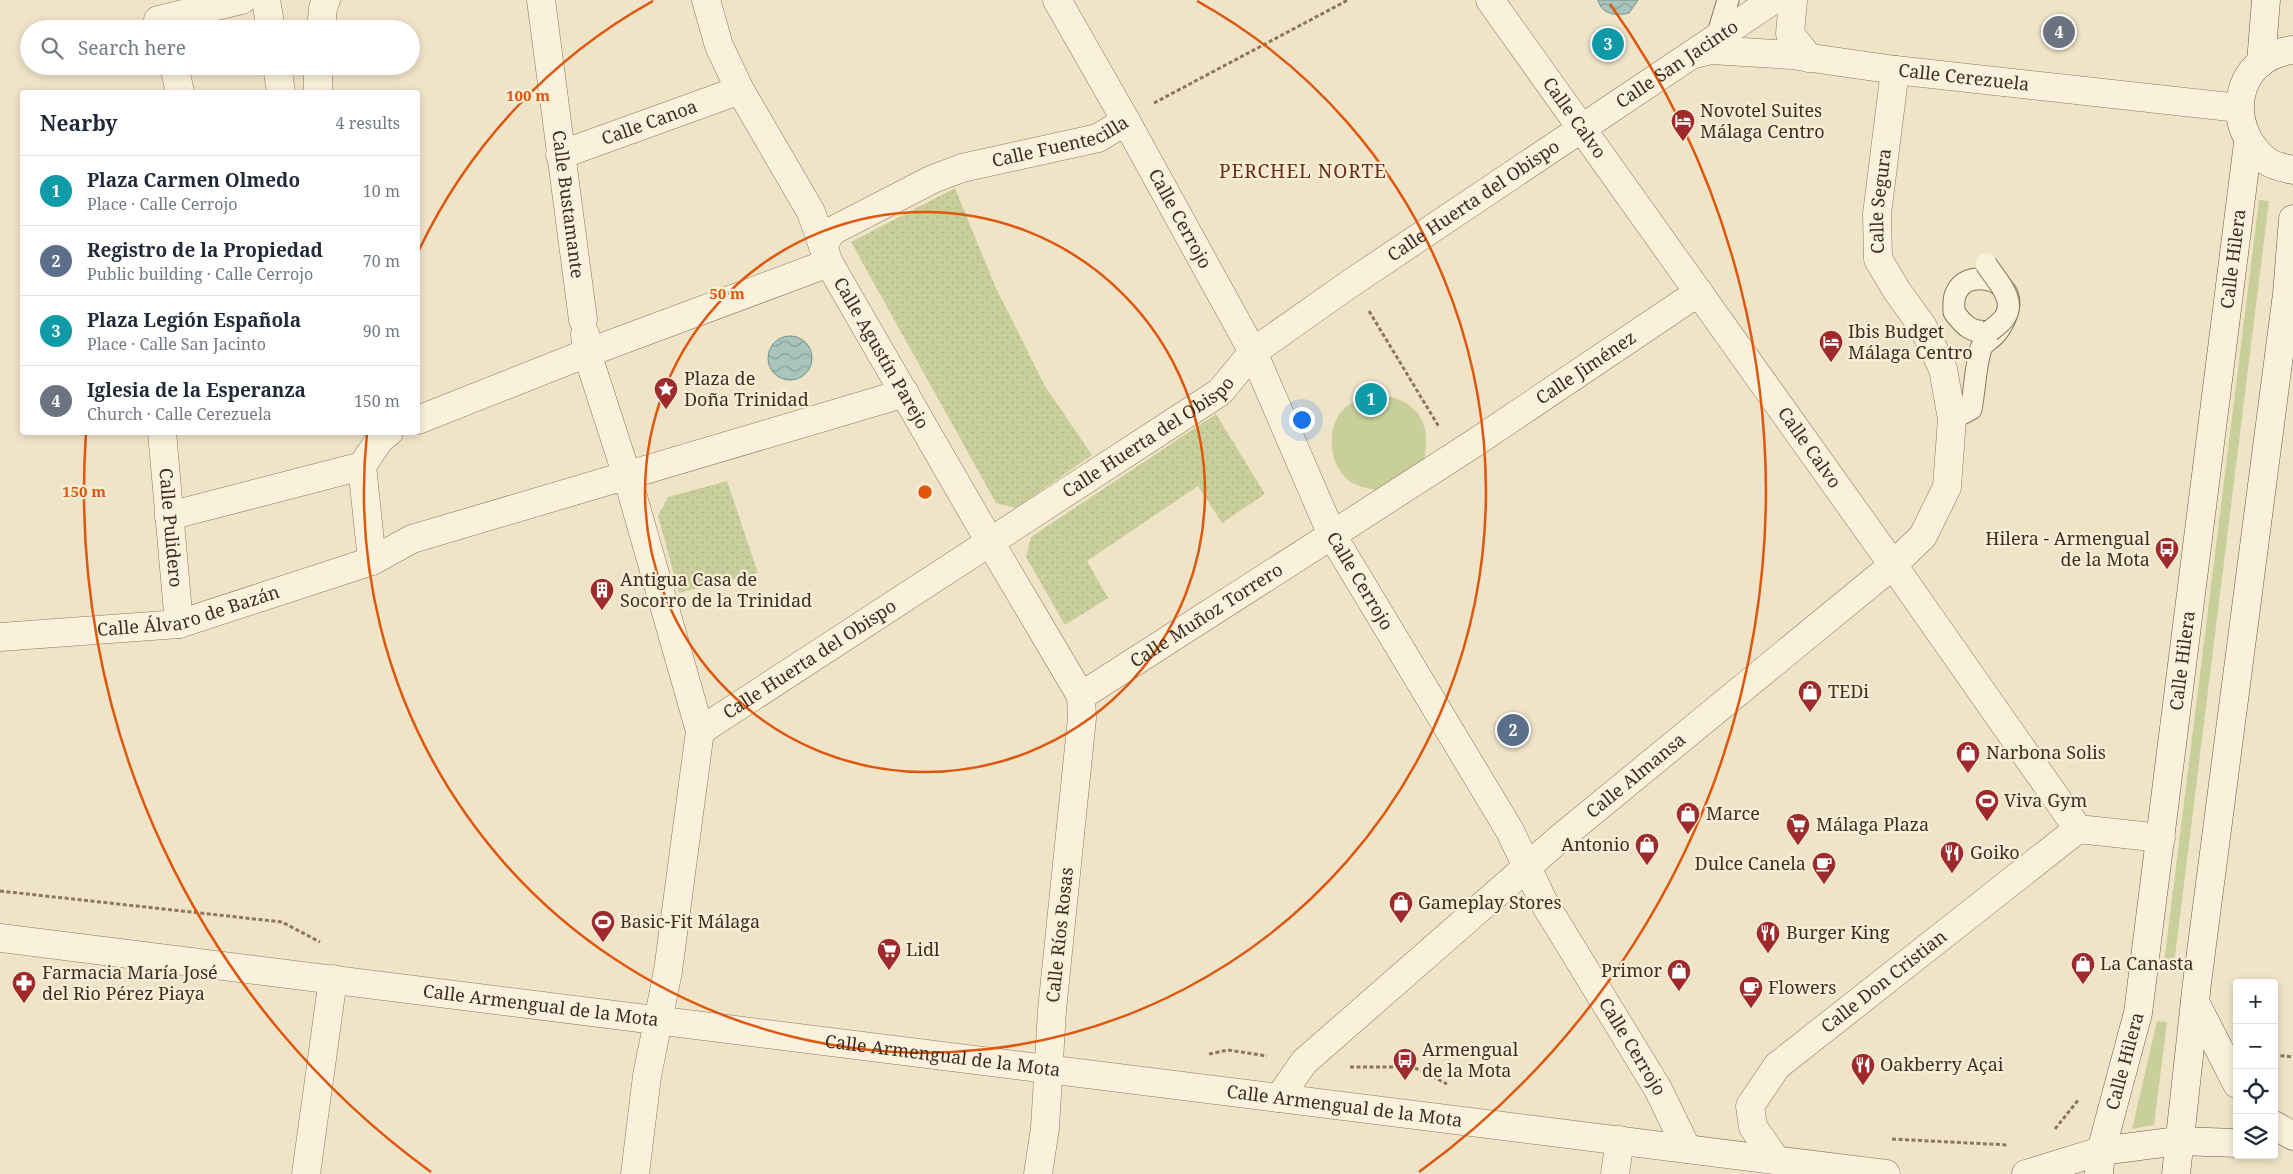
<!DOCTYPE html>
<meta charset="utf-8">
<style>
body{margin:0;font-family:"Noto Serif",serif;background:#f2f2f3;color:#1f2937}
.controls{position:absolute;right:15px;bottom:15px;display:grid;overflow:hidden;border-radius:5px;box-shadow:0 2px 8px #0003}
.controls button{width:45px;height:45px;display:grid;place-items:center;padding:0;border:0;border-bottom:1px solid #e0e1e3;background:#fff;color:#1f2937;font:25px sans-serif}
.you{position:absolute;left:1301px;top:419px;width:18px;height:18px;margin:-12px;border:4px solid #fff;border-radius:50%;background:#1a73e8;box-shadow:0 0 0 8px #1a73e833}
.badge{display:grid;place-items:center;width:32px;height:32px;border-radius:50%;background:#0b8043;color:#fff;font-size:16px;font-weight:700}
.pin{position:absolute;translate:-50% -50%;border:2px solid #fff;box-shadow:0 1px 5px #0006}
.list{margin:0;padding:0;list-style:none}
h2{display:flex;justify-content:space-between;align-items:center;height:65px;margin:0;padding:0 20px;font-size:21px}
h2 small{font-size:16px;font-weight:400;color:#747a83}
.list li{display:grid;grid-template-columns:32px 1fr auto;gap:15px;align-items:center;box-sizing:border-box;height:70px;padding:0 20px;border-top:1px solid #e0e1e3}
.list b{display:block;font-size:19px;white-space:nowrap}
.list p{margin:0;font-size:16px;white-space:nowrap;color:#747a83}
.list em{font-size:16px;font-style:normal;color:#747a83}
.icon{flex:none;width:28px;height:28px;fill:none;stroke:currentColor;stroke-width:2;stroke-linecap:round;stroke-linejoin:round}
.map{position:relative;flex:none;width:2293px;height:1174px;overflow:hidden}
.search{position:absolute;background:#fff;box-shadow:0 2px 8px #0003;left:20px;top:20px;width:400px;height:55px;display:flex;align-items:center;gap:12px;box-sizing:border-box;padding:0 18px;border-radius:28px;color:#747a83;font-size:19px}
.panel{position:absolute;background:#fff;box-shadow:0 2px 8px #0003;left:20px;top:90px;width:400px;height:345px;border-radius:5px}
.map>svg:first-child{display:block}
</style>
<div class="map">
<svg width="2293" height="1174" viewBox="0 0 2293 1174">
<defs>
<pattern id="grass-dots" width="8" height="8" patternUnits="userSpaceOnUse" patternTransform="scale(1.25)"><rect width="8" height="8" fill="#c9cf9b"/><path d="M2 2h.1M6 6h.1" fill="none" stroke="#aeb285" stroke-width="1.8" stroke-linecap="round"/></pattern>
<pattern id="water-waves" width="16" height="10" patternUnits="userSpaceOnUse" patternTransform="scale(1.25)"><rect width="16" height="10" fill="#a9c4bc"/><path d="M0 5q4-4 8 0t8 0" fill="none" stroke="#8ba098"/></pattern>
</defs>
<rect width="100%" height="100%" fill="#f0e4c8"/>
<g fill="url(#grass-dots)">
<polygon points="955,188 995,286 1045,386 1092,455 1016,508 996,503 851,242"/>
<polygon points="1216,414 1265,494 1222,523 1198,486 1087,561 1108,598 1065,625 1026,557 1031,537"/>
<polygon points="727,481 758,573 679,593 658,516 668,497"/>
</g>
<g fill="#c9cf9b">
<polygon points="2259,200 2269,201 2174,964 2164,963"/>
<path d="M1369 394C1401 395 1428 408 1426 444 1426 451 1425 461 1420 466 1410 476 1392 483 1380 491 1368 488 1356 487 1347 479 1329 463 1327 432 1340 413 1347 404 1359 399 1369 394Z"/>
<polygon points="2157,1021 2167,1022 2154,1125 2132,1129"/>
</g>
<g fill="url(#water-waves)" stroke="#6f938a">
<path d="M1598 0H1638L1629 13C1616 16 1602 15 1598 0Z"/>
<circle cx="790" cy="358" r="22"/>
</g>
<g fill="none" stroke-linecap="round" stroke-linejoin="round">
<defs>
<g id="service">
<polyline points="1717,37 1728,0"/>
<path d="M1952 419 1971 409C1975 390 1975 367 1981 348 1984 342 1993 338 1997 332 2003 325 2008 313 2009 304 2010 277 1966 269 1956 293 1953 298 1954 307 1954 312 1964 326 1973 334 1990 331"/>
</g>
<g id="pedestrian">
<polyline points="266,0 271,29"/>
<polyline points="160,29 158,20 242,0"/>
<polyline points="174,66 180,92"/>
<polyline points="277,66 281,92"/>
<polyline points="585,334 587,353 627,476"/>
<polyline points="418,420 587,353 829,263"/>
<path id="s1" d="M162 432 179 624"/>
<polyline points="169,516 362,466"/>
<path id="s2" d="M1332 535 1473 444 1699 292"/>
<polyline points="372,561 362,466 380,439 389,432"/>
</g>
<g id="minor">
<path id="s3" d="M541 0 583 320"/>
<path id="s4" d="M706 0 719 46 740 90 811 212 829 263 990 542 1081 696 1082 718 1052 1010 1045 1128 1038 1174"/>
<path id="s5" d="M1057 0 1126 121 1253 352 1332 535 1510 831 1543 901 1658 1089 1687 1149"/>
<path id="s6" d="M1490 0 1893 565 2078 829 2161 838"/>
<polyline points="1793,0 1790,34 1809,58"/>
<polyline points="321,29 323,8 326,0"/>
<path id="s7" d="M1695 54 1711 50 1791 55 1895 70 2239 108"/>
<polyline points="318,92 318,66"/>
<path id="s8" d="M560 155 740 90"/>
<path id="s9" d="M823 246 832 231 933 179 962 168 1098 138 1126 121"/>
<polyline points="627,476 700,731 668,971 647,1076 635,1174"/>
<path id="s10" d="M0 637 179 624 372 561 412 539 905 393"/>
<path id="s11" d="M1081 696 1332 535"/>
<path id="s12" d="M700 731 1220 392 1253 352 1351 283 1773 0"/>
<path id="s13" d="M1279 1098 1304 1062 1559 839 1893 565 1923 536 1947 487 1952 419 1943 369 1923 327 1897 291 1878 259 1877 214 1895 70"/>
<path id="s14" d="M1776 1160 1753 1127 1750 1106 1777 1066 2078 829"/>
<polyline points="306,1174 333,979"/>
<polyline points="1615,1174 1620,1140"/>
</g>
<g id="tertiary">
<path id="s15" d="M0 938 1886 1174"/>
</g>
<g id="secondary">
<path d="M2293 50C2234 56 2222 127 2268 162 2274 166 2285 168 2293 170"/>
<polyline points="2261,63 2266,0"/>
<polyline points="2195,1002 2237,1084"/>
<polyline points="2274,1125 2293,1136"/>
<polyline points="2026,1174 2101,1151 2178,1141 2237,1143"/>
<path id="s16" d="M2099 1174 2101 1151 2138 1013 2248 143"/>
<polyline points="2176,1174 2197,983 2287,294 2293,219"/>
</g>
</defs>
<use href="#service" stroke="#8d765c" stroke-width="23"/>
<use href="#pedestrian" stroke="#8d765c" stroke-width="29"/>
<use href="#minor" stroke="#8d765c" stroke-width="29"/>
<use href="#tertiary" stroke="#8d765c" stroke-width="29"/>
<use href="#secondary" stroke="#6f573f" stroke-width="29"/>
<g stroke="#8d765c" stroke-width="3" stroke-dasharray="4 2.5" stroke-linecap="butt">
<polyline points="1154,103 1348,0"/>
<polyline points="1369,311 1439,427"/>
<polyline points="0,891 282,922 320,942"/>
<polyline points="1209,1054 1228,1050 1267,1056"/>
<polyline points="2274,1055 2293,1057"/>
<polyline points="1350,1067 1413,1067 1447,1084"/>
<polyline points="2055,1129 2079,1099"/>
<polyline points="1892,1139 2008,1145"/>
</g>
<use href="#service" stroke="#faf1dc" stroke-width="21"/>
<use href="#pedestrian" stroke="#faf1dc" stroke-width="28"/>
<use href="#minor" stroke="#faf1dc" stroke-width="28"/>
<use href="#tertiary" stroke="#faf1dc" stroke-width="28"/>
<use href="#secondary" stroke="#faf1dc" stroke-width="28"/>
<defs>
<path id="service-bridge" d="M1986 264C1995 279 2017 299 2005 317 2002 322 1995 327 1990 331"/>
</defs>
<use href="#service-bridge" stroke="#8d765c" stroke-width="23" stroke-linecap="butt"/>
<use href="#service-bridge" stroke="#faf1dc" stroke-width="21"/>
</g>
<g fill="none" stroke="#df570d" stroke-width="2.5">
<circle cx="925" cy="492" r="280"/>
<path d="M419 250A561 561 0 0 1 653 1M1197 1A561 561 0 1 1 367 433"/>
<path d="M431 1172A841 841 0 0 1 86 433M1610 4A841 841 0 0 1 1419 1172"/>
</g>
<defs>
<symbol id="hotel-pin" viewBox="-11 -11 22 30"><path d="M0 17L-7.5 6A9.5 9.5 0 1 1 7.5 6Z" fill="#9e2a2b" stroke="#f7eed8"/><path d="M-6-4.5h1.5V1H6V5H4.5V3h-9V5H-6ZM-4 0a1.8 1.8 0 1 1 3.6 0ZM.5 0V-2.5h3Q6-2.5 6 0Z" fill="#fff"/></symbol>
<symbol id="sight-pin" viewBox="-11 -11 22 30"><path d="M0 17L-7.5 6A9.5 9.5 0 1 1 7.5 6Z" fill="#9e2a2b" stroke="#f7eed8"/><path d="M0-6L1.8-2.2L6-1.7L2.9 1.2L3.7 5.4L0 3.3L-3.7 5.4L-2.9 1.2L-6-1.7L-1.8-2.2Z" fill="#fff"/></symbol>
<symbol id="bus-pin" viewBox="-11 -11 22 30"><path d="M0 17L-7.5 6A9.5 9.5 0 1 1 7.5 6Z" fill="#9e2a2b" stroke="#f7eed8"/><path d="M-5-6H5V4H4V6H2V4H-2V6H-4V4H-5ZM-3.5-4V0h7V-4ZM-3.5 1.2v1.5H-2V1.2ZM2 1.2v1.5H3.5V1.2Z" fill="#fff"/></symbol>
<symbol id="building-pin" viewBox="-11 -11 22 30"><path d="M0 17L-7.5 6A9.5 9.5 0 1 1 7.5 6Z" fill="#9e2a2b" stroke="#f7eed8"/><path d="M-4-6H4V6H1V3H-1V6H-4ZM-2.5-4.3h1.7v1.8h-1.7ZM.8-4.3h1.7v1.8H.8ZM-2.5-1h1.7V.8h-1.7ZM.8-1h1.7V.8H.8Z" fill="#fff"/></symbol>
<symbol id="shop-pin" viewBox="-11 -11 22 30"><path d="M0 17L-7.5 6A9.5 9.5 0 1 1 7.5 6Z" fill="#9e2a2b" stroke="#f7eed8"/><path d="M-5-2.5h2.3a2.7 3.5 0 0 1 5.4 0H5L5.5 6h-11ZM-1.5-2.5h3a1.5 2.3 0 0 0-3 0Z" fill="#fff"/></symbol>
<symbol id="stadium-pin" viewBox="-11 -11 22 30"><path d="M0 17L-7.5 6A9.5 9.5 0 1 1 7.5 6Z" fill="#9e2a2b" stroke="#f7eed8"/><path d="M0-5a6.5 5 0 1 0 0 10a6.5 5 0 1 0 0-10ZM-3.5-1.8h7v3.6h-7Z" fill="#fff"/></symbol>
<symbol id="supermarket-pin" viewBox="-11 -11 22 30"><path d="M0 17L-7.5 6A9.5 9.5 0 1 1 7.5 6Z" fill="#9e2a2b" stroke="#f7eed8"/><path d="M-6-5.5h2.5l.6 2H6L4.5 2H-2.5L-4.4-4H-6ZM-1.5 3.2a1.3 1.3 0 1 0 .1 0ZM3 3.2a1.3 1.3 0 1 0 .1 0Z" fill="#fff"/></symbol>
<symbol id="restaurant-pin" viewBox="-11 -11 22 30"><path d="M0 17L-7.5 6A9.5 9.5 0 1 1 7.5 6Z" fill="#9e2a2b" stroke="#f7eed8"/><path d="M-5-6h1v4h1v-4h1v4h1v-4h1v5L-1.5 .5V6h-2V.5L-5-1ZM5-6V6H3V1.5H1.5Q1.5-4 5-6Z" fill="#fff"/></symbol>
<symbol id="cafe-pin" viewBox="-11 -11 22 30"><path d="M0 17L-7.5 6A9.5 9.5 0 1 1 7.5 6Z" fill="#9e2a2b" stroke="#f7eed8"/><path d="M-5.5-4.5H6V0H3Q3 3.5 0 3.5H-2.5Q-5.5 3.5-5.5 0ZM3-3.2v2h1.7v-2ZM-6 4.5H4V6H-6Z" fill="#fff"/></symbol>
<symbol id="pharmacy-pin" viewBox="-11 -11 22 30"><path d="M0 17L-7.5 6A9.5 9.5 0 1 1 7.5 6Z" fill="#9e2a2b" stroke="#f7eed8"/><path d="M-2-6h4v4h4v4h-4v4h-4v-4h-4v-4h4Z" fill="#fff"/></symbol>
</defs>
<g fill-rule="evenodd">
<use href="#hotel-pin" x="1669" y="107" width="28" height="38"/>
<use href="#hotel-pin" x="1817" y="328" width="28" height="38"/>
<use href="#sight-pin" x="652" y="375" width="28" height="38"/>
<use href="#bus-pin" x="2153" y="535" width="28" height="38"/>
<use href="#building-pin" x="588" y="576" width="28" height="38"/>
<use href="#shop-pin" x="1796" y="678" width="28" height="38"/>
<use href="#shop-pin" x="1954" y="739" width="28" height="38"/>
<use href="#stadium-pin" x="1973" y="787" width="28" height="38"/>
<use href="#shop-pin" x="1674" y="800" width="28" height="38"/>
<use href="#supermarket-pin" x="1784" y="811" width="28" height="38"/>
<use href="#shop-pin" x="1633" y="831" width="28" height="38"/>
<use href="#restaurant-pin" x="1938" y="839" width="28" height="38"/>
<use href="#cafe-pin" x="1810" y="850" width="28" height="38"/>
<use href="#shop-pin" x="1387" y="889" width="28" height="38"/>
<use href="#stadium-pin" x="589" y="908" width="28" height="38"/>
<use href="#restaurant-pin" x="1754" y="919" width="28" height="38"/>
<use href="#supermarket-pin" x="875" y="936" width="28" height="38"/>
<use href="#shop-pin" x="2069" y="950" width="28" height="38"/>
<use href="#shop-pin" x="1665" y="957" width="28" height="38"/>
<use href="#pharmacy-pin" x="10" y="969" width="28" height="38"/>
<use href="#cafe-pin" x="1737" y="974" width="28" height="38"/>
<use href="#bus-pin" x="1391" y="1046" width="28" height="38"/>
<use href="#restaurant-pin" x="1849" y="1051" width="28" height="38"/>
</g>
<g text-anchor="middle" stroke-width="4.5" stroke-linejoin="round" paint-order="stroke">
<g font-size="18" fill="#3d2e20" stroke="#f7eed8">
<text dy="6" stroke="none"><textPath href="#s12" startOffset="1185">Calle San Jacinto</textPath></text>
<text dy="6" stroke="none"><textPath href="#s7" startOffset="271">Calle Cerezuela</textPath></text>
<text dy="6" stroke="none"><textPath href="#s6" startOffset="145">Calle Calvo</textPath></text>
<text dy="6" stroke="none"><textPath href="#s8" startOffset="95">Calle Canoa</textPath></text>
<text dy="6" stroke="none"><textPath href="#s9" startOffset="264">Calle Fuentecilla</textPath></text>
<text dy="6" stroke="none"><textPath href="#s12" startOffset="940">Calle Huerta del Obispo</textPath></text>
<text dy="6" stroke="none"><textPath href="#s13" startOffset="1216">Calle Segura</textPath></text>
<text dy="6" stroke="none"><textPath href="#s3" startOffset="206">Calle Bustamante</textPath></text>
<text dy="6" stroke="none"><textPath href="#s5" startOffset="251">Calle Cerrojo</textPath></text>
<text dy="6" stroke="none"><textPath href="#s16" startOffset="926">Calle Hilera</textPath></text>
<text dy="6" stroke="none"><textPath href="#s4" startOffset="396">Calle Agustín Parejo</textPath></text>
<text dy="6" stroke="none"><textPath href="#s2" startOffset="304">Calle Jiménez</textPath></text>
<text dy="6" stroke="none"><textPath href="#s12" startOffset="536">Calle Huerta del Obispo</textPath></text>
<text dy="6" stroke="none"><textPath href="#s6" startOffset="550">Calle Calvo</textPath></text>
<text dy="6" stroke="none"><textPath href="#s1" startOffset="96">Calle Pulidero</textPath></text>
<text dy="6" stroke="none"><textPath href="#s5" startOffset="656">Calle Cerrojo</textPath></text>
<text dy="6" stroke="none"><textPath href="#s10" startOffset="191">Calle Álvaro de Bazán</textPath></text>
<text dy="6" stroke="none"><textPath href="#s11" startOffset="149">Calle Muñoz Torrero</textPath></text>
<text dy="6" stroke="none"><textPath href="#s12" startOffset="131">Calle Huerta del Obispo</textPath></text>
<text dy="6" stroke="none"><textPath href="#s16" startOffset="521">Calle Hilera</textPath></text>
<text dy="6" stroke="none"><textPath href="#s13" startOffset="482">Calle Almansa</textPath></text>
<text transform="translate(1060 935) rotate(-84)" y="6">Calle Ríos Rosas</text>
<text dy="6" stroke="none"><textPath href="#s14" startOffset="246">Calle Don Cristian</textPath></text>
<text dy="6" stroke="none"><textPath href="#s15" startOffset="545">Calle Armengual de la Mota</textPath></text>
<text dy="6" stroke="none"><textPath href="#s5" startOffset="1196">Calle Cerrojo</textPath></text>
<text dy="6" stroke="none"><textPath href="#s15" startOffset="950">Calle Armengual de la Mota</textPath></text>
<text dy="6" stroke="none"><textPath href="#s16" startOffset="116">Calle Hilera</textPath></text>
<text dy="6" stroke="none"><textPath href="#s15" startOffset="1355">Calle Armengual de la Mota</textPath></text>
</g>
<g font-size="18" fill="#3d2e20" stroke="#f7eed8" text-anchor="start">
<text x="1700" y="117">Novotel Suites<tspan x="1700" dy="21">Málaga Centro</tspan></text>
<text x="1848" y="338">Ibis Budget<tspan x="1848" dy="21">Málaga Centro</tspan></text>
<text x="684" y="385">Plaza de<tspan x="684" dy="21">Doña Trinidad</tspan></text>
<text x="2150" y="545" text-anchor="end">Hilera - Armengual<tspan x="2150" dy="21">de la Mota</tspan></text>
<text x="620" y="586">Antigua Casa de<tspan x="620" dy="21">Socorro de la Trinidad</tspan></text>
<text x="1828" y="698">TEDi</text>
<text x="1986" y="759">Narbona Solis</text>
<text x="2004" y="807">Viva Gym</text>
<text x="1706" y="820">Marce</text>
<text x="1816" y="831">Málaga Plaza</text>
<text x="1630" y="851" text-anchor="end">Antonio</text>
<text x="1970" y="859">Goiko</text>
<text x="1806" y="870" text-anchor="end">Dulce Canela</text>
<text x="1418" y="909">Gameplay Stores</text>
<text x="620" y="928">Basic-Fit Málaga</text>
<text x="1786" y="939">Burger King</text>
<text x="906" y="956">Lidl</text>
<text x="2100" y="970">La Canasta</text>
<text x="1662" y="977" text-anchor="end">Primor</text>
<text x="42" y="979">Farmacia María José<tspan x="42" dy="21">del Rio Pérez Piaya</tspan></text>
<text x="1768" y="994">Flowers</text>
<text x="1422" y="1056">Armengual<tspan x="1422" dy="21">de la Mota</tspan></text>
<text x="1880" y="1071">Oakberry Açai</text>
</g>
<g font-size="19" letter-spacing="1" fill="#6b2e1e" stroke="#f7eed8">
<text x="1303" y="178">PERCHEL NORTE</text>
</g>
</g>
<circle cx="925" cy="492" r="8" fill="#df570d" stroke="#f7eed8" stroke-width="2.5"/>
<g font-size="15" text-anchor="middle" font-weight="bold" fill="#df570d" stroke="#f7eed8" stroke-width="4.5" stroke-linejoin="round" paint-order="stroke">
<text x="528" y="101">100 m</text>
<text x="727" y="299">50 m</text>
<text x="84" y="497">150 m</text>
</g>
</svg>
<div class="controls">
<button>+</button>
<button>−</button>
<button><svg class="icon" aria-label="locate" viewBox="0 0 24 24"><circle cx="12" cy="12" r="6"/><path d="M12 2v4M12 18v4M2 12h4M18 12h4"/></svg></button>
<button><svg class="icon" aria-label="layers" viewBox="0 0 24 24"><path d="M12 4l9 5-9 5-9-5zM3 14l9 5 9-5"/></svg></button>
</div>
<div class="you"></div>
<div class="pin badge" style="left:1371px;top:399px;background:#0f9aa8">1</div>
<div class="pin badge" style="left:1513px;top:730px;background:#5c6f8a">2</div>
<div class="pin badge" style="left:1608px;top:44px;background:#0f9aa8">3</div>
<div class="pin badge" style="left:2059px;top:32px;background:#6b7280">4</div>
<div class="search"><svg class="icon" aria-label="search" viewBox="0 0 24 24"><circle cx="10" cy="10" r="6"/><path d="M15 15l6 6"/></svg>Search here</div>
<section class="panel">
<h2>Nearby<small>4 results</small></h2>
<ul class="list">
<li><span class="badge" style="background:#0f9aa8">1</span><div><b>Plaza Carmen Olmedo</b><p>Place · Calle Cerrojo</p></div><em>10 m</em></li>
<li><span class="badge" style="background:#5c6f8a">2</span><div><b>Registro de la Propiedad</b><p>Public building · Calle Cerrojo</p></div><em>70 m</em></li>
<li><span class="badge" style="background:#0f9aa8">3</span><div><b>Plaza Legión Española</b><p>Place · Calle San Jacinto</p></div><em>90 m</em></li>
<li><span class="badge" style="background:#6b7280">4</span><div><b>Iglesia de la Esperanza</b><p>Church · Calle Cerezuela</p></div><em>150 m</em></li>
</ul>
</section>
</div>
